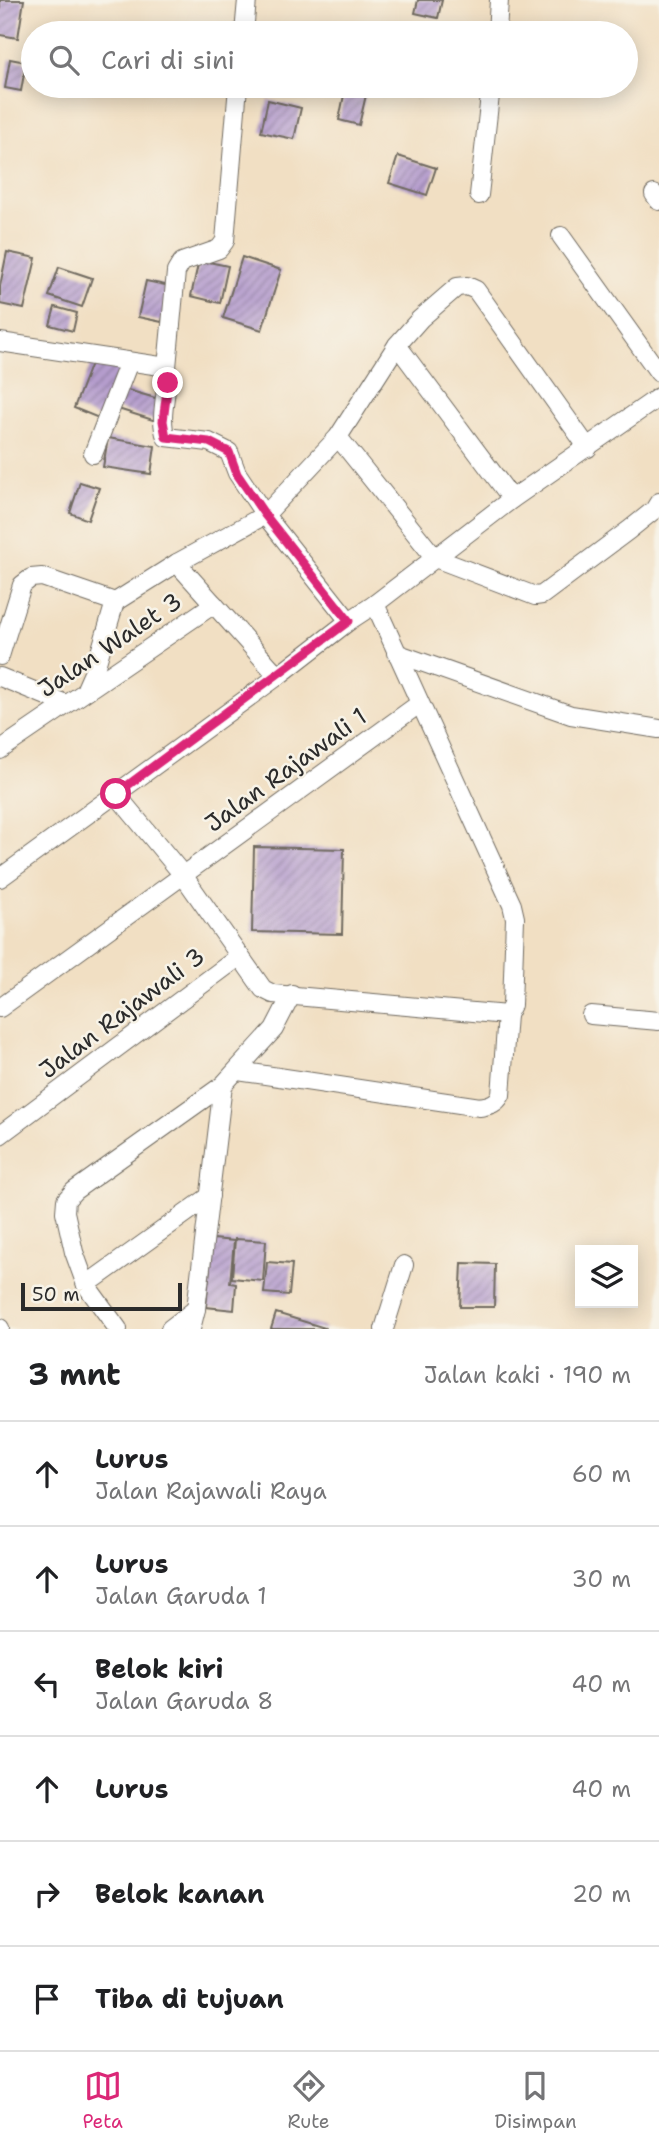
<!DOCTYPE html>
<html lang="id">
<meta charset="utf-8">
<style>
body{margin:0;font-family:"Shantell Sans",sans-serif;background:#f2f2f2;color:#202124}
.controls{position:absolute;right:21px;bottom:21px;display:grid;overflow:hidden;border-radius:0px;box-shadow:0 4px 18px #0003}
.controls button{width:63px;height:63px;display:grid;place-items:center;padding:0;border:0;border-bottom:2px solid #e0e0e0;background:#fff;color:#202124;font:35px sans-serif}
.scale{position:absolute;left:21px;bottom:18px;width:161px;box-sizing:border-box;padding-left:7px;border:4px solid #2b2b2b;border-top:0;font-size:19px;line-height:24px;white-space:nowrap;color:#2b2b2b;-webkit-text-stroke:5px #f7f3e8;paint-order:stroke}
.stop{position:absolute;width:21px;height:21px;margin:-16px;border:5px solid #db2777;border-radius:50%;background:#fff}
.stop.end{background:#db2777;border-color:#fff;box-shadow:0 2px 7px #0008}
.list{margin:0;padding:0;list-style:none}
h2{display:flex;justify-content:space-between;align-items:center;height:91px;margin:0;padding:0 28px;font-size:30px}
h2 small{font-size:23px;font-weight:400;color:#757577}
.list li{display:grid;grid-template-columns:46px 1fr auto;gap:21px;align-items:center;box-sizing:border-box;height:105px;padding:0 28px;border-top:2px solid #e0e0e0}
.list b{display:block;font-size:26px;white-space:nowrap}
.list p{margin:0;font-size:23px;white-space:nowrap;color:#757577}
.list em{font-size:23px;font-style:normal;color:#757577}
.icon{flex:none;width:38px;height:38px;fill:none;stroke:currentColor;stroke-width:2;stroke-linecap:round;stroke-linejoin:round}
.map{position:relative;flex:none;width:659px;height:1329px;overflow:hidden}
.search{position:absolute;background:#fff;box-shadow:0 4px 18px #0003;left:21px;right:21px;top:21px;height:77px;display:flex;align-items:center;gap:18px;box-sizing:border-box;padding:0 24px;border-radius:38px;color:#757577;font-size:26px}
.sheet{height:721px;background:#fff}
nav{display:flex;justify-content:space-around;align-items:center;box-sizing:border-box;height:98px;border-top:2px solid #e0e0e0;background:#fff;font-size:19px;color:#757577}
nav a{display:grid;justify-items:center;gap:4px}
nav .on{color:#db2777}
.map>svg:first-child{display:block}
</style>
<div class="map">
<svg width="659" height="1329" viewBox="0 0 659 1329">
<defs>
<pattern id="building-hatch" width="6" height="6" patternUnits="userSpaceOnUse" patternTransform="scale(1.75)"><rect width="6" height="6" fill="#b59dcd"/><path d="M-1 1l2-2M0 6l6-6M5 7l2-2" fill="none" stroke="#9380a7"/></pattern>
</defs>
<rect width="100%" height="100%" fill="#f7f3e8"/>
<filter id="ink" filterUnits="userSpaceOnUse"><feTurbulence type="fractalNoise" baseFrequency=".0143" numOctaves="2"/><feDisplacementMap in="SourceGraphic" scale="14" xChannelSelector="R" yChannelSelector="G"/><feConvolveMatrix kernelMatrix="1 2 1 2 8 2 1 2 1" color-interpolation-filters="sRGB"/></filter>
<filter id="wash" filterUnits="userSpaceOnUse"><feTurbulence type="fractalNoise" baseFrequency=".00686" numOctaves="4" result="noise"/><feDisplacementMap in="SourceGraphic" scale="28" xChannelSelector="R" yChannelSelector="G"/><feGaussianBlur stdDeviation="1.57" result="paint"/><feColorMatrix in="noise" values="0 0 0 0 0 0 0 0 0 0 0 0 0 0 0 0 0 1.4 0 .05"/><feComposite in="paint" operator="in"/></filter>
<g filter="url(#wash)">
<rect width="100%" height="100%" fill="#f1dfc3"/>
<g id="blocks">
<g fill="url(#building-hatch)">
<polygon points="0,0 24,0 18,38 0,35"/>
<polygon points="418,0 442,0 438,18 415,13"/>
<polygon points="10,59 26,62 21,91 5,88"/>
<polygon points="345,90 366,95 359,125 339,120"/>
<polygon points="268,100 301,108 294,139 261,132"/>
<polygon points="398,156 436,168 427,195 389,183"/>
<polygon points="7,252 36,258 24,309 0,304 0,286"/>
<polygon points="242,257 281,270 262,330 223,318"/>
<polygon points="199,260 228,266 220,303 191,296"/>
<polygon points="59,267 92,278 82,307 49,296"/>
<polygon points="146,281 170,286 162,322 138,317"/>
<polygon points="55,307 77,313 73,331 50,325"/>
<polygon points="93,358 125,370 106,421 74,408"/>
<polygon points="121,388 162,400 156,421 115,408"/>
<polygon points="108,438 155,446 151,474 103,467"/>
<polygon points="80,482 99,488 88,520 70,513"/>
<polygon points="254,847 344,849 342,934 252,932"/>
<polygon points="213,1239 234,1241 230,1283 236,1284 234,1310 206,1307"/>
<polygon points="235,1239 266,1241 263,1281 232,1278"/>
<polygon points="267,1262 292,1264 289,1295 264,1293"/>
<polygon points="462,1263 495,1264 494,1307 460,1307"/>
<polygon points="276,1313 325,1328 325,1329 271,1329"/>
</g>
</g>
</g>
<g filter="url(#ink)">
<use href="#blocks" fill-opacity="0" stroke="#706a60" stroke-width="2"/>
<g fill="none" stroke-linecap="round" stroke-linejoin="round">
<defs>
<g id="street">
<polyline points="244,33 247,0"/>
<polyline points="497,33 499,0"/>
<polyline points="654,194 659,201"/>
<polyline points="479,195 491,86"/>
<polyline points="561,236 659,373"/>
<polyline points="0,342 167,367 176,272 182,262 219,249 225,241 238,86"/>
<polyline points="397,345 512,499"/>
<path d="M167 367C169 390 158 416 166 437L209 442 229 452 237 473 265 515 349 621"/>
<polyline points="338,437 435,558 535,596 542,595 629,530 654,510 659,502"/>
<polyline points="93,454 129,362"/>
<polyline points="177,563 278,676"/>
<polyline points="396,653 571,715 659,729"/>
<polyline points="0,656 22,585 31,578 42,577 115,602 177,563 265,515 338,437 397,345 420,319 457,287 467,286 476,290 588,448"/>
<polyline points="0,677 66,704"/>
<polyline points="85,691 96,666 115,602"/>
<polyline points="0,750 214,604"/>
<polyline points="116,794 183,875 263,989 273,994 507,1015 512,1005 515,918 512,905 375,604"/>
<polyline points="0,878 278,676 349,621 375,604 512,499 659,397"/>
<polyline points="0,1008 419,704"/>
<polyline points="591,1015 659,1021"/>
<path d="M238 1071 480 1107C490 1105 496 1104 501 1095L507 1015"/>
<polyline points="0,1135 240,956"/>
<polyline points="86,1285 210,1196"/>
<polyline points="0,1328 0,1329"/>
<polyline points="118,1329 86,1285 74,1252 65,1212 66,1200 74,1191 223,1085 274,1029 292,994"/>
<polyline points="170,1329 196,1309"/>
<polyline points="191,1329 196,1309 223,1085"/>
<polyline points="384,1329 404,1265"/>
</g>
</defs>
<use href="#street" stroke="#706a60" stroke-width="20"/>
<use href="#street" stroke="#fff" stroke-width="18"/>
</g>
</g>
<g fill="none" stroke-linecap="round" stroke-linejoin="round" filter="url(#ink)">
<polyline stroke="#db2777" stroke-width="9" points="116,794 349,621 265,515 237,474 229,452 209,442 166,437 163,421 168,383"/>
</g>
<g text-anchor="middle" stroke-width="5" stroke-linejoin="round" paint-order="stroke">
<g font-size="24" fill="#2b2b2b" stroke="#f7f3e8">
<text transform="translate(110 645) rotate(-34)" y="8">Jalan Walet 3</text>
<text transform="translate(286 770) rotate(-36)" y="8">Jalan Rajawali 1</text>
<text transform="translate(122 1013) rotate(-37)" y="8">Jalan Rajawali 3</text>
</g>
</g>
</svg>
<div class="controls">
<button><svg class="icon" aria-label="layers" viewBox="0 0 24 24"><path d="M12 4l9 5-9 5-9-5zM3 14l9 5 9-5"/></svg></button>
</div>
<div class="scale">50 m</div>
<div class="stop" style="left:116px;top:794px"></div>
<div class="stop end" style="left:168px;top:383px"></div>
<div class="search"><svg class="icon" aria-label="search" viewBox="0 0 24 24"><circle cx="10" cy="10" r="6"/><path d="M15 15l6 6"/></svg>Cari di sini</div>
</div>
<section class="sheet">
<h2>3 mnt<small>Jalan kaki · 190 m</small></h2>
<ul class="list">
<li><svg class="icon" aria-label="ahead" viewBox="0 0 24 24"><path d="M12 20V5M6 11l6-6 6 6"/></svg><div><b>Lurus</b><p>Jalan Rajawali Raya</p></div><em>60 m</em></li>
<li><svg class="icon" aria-label="ahead" viewBox="0 0 24 24"><path d="M12 20V5M6 11l6-6 6 6"/></svg><div><b>Lurus</b><p>Jalan Garuda 1</p></div><em>30 m</em></li>
<li><svg class="icon" aria-label="left" viewBox="0 0 24 24"><path d="M17 20v-9H6M10 6l-5 5 5 5"/></svg><div><b>Belok kiri</b><p>Jalan Garuda 8</p></div><em>40 m</em></li>
<li><svg class="icon" aria-label="ahead" viewBox="0 0 24 24"><path d="M12 20V5M6 11l6-6 6 6"/></svg><div><b>Lurus</b></div><em>40 m</em></li>
<li><svg class="icon" aria-label="right" viewBox="0 0 24 24"><path d="M7 20v-9h11M14 6l5 5-5 5"/></svg><div><b>Belok kanan</b></div><em>20 m</em></li>
<li><svg class="icon" aria-label="arrive" viewBox="0 0 24 24"><path d="M6 21V4h12l-3 4 3 4H6"/></svg><div><b>Tiba di tujuan</b></div></li>
</ul>
</section>
<nav>
<a class="on"><svg class="icon" aria-label="map" viewBox="0 0 24 24"><path d="M3 6l6-2 6 2 6-2v14l-6 2-6-2-6 2zM9 4v14M15 6v14"/></svg>Peta</a>
<a><svg class="icon" aria-label="directions" viewBox="0 0 24 24"><path d="M12 3l9 9-9 9-9-9zM9 14v-3h6M13 9l2 2-2 2"/></svg>Rute</a>
<a><svg class="icon" aria-label="saved" viewBox="0 0 24 24"><path d="M7 4h10v16l-5-4-5 4z"/></svg>Disimpan</a>
</nav>
